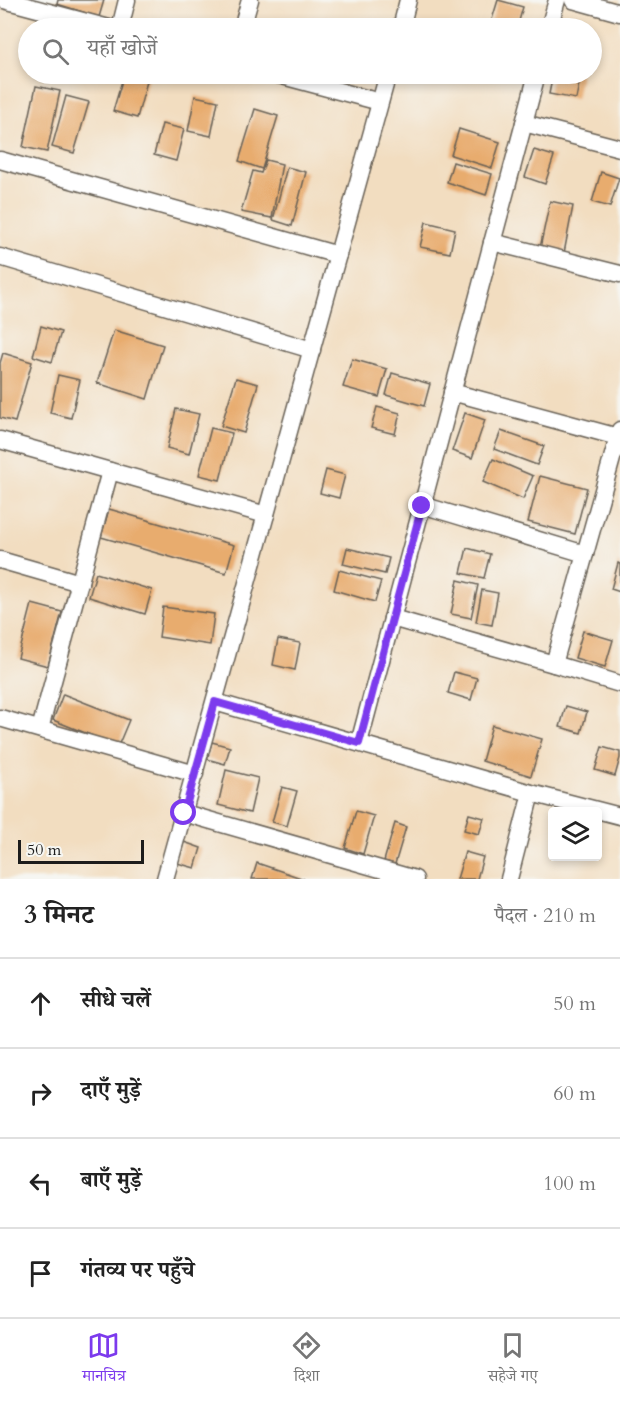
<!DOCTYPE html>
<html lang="hi">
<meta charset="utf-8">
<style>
body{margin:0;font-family:Cardo,"Noto Serif Devanagari",serif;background:#f2f2f2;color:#222}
.controls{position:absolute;right:18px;bottom:18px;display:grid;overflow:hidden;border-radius:6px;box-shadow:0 3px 9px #0003}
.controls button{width:54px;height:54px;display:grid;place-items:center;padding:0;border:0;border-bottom:2px solid #e0e0e0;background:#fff;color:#222;font:30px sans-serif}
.scale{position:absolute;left:18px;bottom:15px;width:126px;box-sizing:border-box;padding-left:6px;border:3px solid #1c1c1c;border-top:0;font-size:16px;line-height:21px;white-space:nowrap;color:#1c1c1c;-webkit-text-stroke:4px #f6f6f2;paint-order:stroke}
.stop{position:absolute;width:18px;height:18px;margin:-14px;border:4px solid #7c3aed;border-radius:50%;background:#fff}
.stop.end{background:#7c3aed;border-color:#fff;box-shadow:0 2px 6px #0008}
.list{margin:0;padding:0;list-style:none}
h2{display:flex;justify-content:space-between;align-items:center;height:78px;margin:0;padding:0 24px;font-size:26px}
h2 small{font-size:20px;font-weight:400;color:#767676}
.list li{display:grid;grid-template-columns:39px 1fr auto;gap:18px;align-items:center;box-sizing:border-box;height:90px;padding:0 24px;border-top:2px solid #e0e0e0}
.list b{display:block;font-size:22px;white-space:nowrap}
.list em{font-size:20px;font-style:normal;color:#767676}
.icon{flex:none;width:33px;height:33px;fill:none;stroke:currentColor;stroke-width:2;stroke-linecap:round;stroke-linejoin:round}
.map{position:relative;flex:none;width:620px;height:879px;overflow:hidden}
.search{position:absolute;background:#fff;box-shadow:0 3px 9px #0003;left:18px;right:18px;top:18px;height:66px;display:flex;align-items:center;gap:15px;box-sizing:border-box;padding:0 21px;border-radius:33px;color:#767676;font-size:22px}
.sheet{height:438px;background:#fff}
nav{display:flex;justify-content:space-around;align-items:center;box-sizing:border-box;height:84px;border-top:2px solid #e0e0e0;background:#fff;font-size:16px;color:#767676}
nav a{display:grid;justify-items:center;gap:3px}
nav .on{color:#7c3aed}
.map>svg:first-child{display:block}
</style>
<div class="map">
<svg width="620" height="879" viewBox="0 0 620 879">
<rect width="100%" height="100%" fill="#f6f6f2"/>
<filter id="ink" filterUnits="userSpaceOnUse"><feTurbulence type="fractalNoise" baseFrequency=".0167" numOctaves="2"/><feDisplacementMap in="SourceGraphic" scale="12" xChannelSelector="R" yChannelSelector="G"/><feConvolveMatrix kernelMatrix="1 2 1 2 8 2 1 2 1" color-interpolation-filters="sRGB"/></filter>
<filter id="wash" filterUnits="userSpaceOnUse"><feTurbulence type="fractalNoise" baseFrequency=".008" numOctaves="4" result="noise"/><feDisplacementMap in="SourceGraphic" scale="24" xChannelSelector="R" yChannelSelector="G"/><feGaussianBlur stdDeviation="1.35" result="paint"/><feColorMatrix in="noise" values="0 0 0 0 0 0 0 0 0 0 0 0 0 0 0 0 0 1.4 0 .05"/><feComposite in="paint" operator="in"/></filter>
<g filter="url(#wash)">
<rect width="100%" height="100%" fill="#f2ddc0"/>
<g id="blocks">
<g fill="#e8ac6e">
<polygon points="58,0 104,0 99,17 57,4"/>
<polygon points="498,0 523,7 517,28 498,28 490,26"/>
<polygon points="124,74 149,74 137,118 113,111"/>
<polygon points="553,74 581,74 576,99 549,94"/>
<polygon points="36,86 60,91 47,152 23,147"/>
<polygon points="66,96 89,102 74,153 52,147"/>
<polygon points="195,96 218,101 211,136 188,131"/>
<polygon points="255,109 278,116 262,169 239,161"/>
<polygon points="162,124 184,129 176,161 154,155"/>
<polygon points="459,129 500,142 492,168 451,155"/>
<polygon points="534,150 554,156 545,184 525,177"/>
<polygon points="266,160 282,164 272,218 241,212 253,171 261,173"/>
<polygon points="453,162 492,174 486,195 447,182"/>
<polygon points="287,167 306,172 292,226 273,220"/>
<polygon points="601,172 619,178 610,207 592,202"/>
<polygon points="550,201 573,206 564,253 540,248"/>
<polygon points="426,222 455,229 450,253 420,247"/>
<polygon points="41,326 61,332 52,362 33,356"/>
<polygon points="114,330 163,345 147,399 97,383"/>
<polygon points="3,353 32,362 15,422 0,418 0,363"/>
<polygon points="352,359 387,369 379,397 343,387"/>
<polygon points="392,373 430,384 424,406 386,395"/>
<polygon points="58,375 80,380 71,418 50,413"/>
<polygon points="236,378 258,384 244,433 221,426"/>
<polygon points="377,407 400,413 395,434 371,428"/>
<polygon points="176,409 199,414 189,454 167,448"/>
<polygon points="465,413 485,420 472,458 452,451"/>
<polygon points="211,428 232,433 220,480 199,475"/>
<polygon points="501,431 544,446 537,465 494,449"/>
<polygon points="493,459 533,476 523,499 483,482"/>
<polygon points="326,470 345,475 339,498 320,493"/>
<polygon points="540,476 587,488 575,534 528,522"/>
<polygon points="109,509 234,545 226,573 101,537"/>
<polygon points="347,548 389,558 385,574 343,564"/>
<polygon points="467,548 490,554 484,578 461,573"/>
<polygon points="618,563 620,564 620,592 611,589"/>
<polygon points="339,570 381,581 375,602 334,590"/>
<polygon points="96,573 152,590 145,614 89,597"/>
<polygon points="458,580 478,585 471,618 451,614"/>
<polygon points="482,590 498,593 492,625 476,622"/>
<polygon points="32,604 62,612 48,666 18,658"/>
<polygon points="163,607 214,614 210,645 159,637"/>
<polygon points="583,631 613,640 605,667 575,658"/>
<polygon points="278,639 300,643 295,670 273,665"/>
<polygon points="454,672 477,678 471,700 448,693"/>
<polygon points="63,694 129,720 118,746 53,720"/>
<polygon points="566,706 587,712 581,733 560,727"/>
<polygon points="492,725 542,739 531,776 482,761"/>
<polygon points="212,742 230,747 225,764 207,759"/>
<polygon points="602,747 620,752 620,758 615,776 595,770"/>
<polygon points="226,770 258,778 250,813 218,805"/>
<polygon points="282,787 297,791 287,826 272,822"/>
<polygon points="356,811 374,816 363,854 345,848"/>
<polygon points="469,814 484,818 479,834 464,830"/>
<polygon points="395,823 406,827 395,864 384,861"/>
<polygon points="184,842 201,848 195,868 177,863"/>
<polygon points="465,852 483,857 477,879 457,879"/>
<polygon points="257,863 304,879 252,879"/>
</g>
</g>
</g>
<g filter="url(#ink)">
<use href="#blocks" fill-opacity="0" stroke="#676055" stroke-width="1.5"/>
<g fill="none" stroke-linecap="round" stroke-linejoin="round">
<defs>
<g id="minor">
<polyline points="4,0 109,28"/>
<polyline points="573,0 620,13"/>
<polyline points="120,28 127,0"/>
<polyline points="242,28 250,0"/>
<polyline points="401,28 408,0"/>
<polyline points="549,28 557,0"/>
<polyline points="275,74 380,102"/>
<polyline points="524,123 620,148"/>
<polyline points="0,160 338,255"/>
<polyline points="492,242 620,274"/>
<polyline points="0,257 312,350"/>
<polyline points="452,392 618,437"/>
<polyline points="0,440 266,515"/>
<polyline points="422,505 585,554"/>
<polyline points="0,560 80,583"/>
<polyline points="392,618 554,664 620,684"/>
<polyline points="554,664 620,430"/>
<polyline points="215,702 531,793 620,816"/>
<polyline points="0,718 195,774"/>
<polyline points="40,729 110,471"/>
<polyline points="359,743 537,74"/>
<polyline points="184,813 415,879"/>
<polyline points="165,879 388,74"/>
<polyline points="509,879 531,793"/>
</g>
</defs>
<use href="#minor" stroke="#676055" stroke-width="19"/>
<use href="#minor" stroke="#fff" stroke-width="16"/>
</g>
</g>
<g fill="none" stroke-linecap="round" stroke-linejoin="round" filter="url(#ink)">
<polyline stroke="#7c3aed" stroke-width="8" points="184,813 215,702 359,743 422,506"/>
</g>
</svg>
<div class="controls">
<button><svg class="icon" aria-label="layers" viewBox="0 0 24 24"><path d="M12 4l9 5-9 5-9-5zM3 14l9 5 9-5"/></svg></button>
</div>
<div class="scale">50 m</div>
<div class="stop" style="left:184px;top:813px"></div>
<div class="stop end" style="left:422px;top:506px"></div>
<div class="search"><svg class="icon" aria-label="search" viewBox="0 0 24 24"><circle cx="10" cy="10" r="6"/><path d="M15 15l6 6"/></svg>यहाँ खोजें</div>
</div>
<section class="sheet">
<h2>3 मिनट<small>पैदल · 210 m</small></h2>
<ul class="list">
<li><svg class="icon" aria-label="ahead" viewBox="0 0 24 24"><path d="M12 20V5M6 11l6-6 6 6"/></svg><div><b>सीधे चलें</b></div><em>50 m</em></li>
<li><svg class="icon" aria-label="right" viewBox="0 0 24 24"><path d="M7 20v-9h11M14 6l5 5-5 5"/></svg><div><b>दाएँ मुड़ें</b></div><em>60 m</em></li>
<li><svg class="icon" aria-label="left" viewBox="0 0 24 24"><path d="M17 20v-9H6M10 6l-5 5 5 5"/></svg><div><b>बाएँ मुड़ें</b></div><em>100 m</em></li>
<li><svg class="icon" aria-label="arrive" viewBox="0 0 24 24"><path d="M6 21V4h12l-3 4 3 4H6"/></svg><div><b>गंतव्य पर पहुँचे</b></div></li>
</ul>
</section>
<nav>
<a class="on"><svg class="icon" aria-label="map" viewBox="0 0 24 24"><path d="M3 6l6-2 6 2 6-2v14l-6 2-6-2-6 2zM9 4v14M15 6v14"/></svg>मानचित्र</a>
<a><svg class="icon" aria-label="directions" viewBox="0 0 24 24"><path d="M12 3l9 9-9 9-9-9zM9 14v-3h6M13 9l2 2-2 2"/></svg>दिशा</a>
<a><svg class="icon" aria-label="saved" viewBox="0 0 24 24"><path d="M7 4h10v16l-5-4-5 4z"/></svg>सहेजे गए</a>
</nav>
